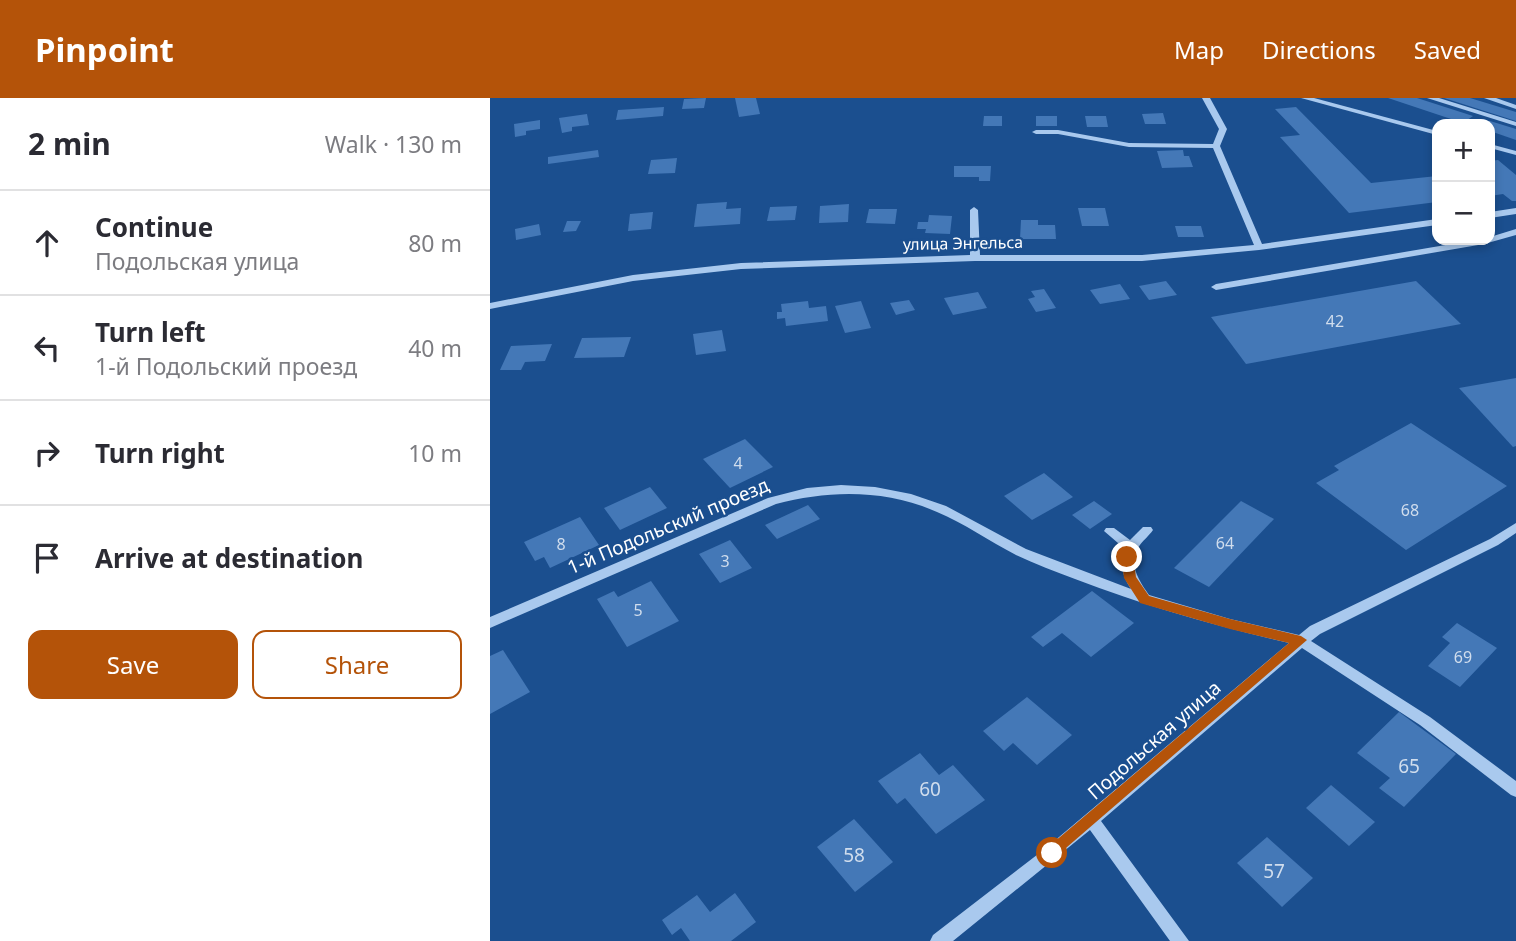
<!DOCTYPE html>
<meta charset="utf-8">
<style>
body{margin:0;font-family:"Noto Sans",sans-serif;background:#f7f7f7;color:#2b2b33}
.controls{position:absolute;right:21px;top:21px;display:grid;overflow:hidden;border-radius:14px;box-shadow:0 4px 10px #0003}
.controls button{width:63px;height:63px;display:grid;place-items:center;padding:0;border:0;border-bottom:2px solid #e1e1e2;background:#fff;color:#2b2b33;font:35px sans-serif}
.stop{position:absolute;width:21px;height:21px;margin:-16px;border:5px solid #b45309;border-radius:50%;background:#fff}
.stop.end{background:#b45309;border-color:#fff;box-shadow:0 2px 7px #0008}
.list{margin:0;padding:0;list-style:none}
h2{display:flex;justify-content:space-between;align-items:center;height:91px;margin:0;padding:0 28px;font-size:30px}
h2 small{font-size:23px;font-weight:400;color:#7c7c81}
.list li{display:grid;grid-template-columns:46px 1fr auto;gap:21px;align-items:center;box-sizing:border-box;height:105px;padding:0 28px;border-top:2px solid #e1e1e2}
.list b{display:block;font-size:26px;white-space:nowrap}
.list p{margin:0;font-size:23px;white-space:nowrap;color:#7c7c81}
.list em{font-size:23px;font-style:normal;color:#7c7c81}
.actions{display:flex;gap:14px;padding:21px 28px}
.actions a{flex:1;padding:16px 0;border:2px solid #b45309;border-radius:14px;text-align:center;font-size:24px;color:#b45309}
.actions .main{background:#b45309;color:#fff}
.icon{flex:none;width:38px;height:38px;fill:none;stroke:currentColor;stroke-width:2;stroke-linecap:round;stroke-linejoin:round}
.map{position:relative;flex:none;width:1026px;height:843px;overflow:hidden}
header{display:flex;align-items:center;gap:42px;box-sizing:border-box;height:98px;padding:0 35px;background:#b45309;color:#fff}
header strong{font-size:33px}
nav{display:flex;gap:38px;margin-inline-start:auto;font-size:24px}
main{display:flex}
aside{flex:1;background:#fff}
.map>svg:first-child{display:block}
</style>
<header>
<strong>Pinpoint</strong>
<nav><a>Map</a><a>Directions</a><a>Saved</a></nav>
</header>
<main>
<aside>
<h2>2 min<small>Walk · 130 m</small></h2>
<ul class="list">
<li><svg class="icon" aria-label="ahead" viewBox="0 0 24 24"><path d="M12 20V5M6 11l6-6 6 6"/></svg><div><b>Continue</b><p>Подольская улица</p></div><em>80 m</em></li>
<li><svg class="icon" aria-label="left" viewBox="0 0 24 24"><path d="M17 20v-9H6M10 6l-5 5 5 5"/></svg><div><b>Turn left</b><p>1-й Подольский проезд</p></div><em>40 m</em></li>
<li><svg class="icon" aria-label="right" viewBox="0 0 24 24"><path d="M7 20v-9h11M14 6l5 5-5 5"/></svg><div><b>Turn right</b></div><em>10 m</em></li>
<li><svg class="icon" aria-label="arrive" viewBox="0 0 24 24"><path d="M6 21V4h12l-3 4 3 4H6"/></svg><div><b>Arrive at destination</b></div></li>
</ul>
<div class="actions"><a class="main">Save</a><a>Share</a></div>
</aside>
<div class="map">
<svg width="1026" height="843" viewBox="0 0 1026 843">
<rect width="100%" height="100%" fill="#1b4f8f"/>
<g fill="#4478b7">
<polygon points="216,0 214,10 192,11 194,1"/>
<polygon points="245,0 266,0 270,16 249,19"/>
<polygon points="898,0 927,0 983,18 973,25"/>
<polygon points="954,0 980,0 1026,14 1026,23"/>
<polygon points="174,9 173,18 126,22 128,12"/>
<polygon points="806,9 881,85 947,78 947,104 859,115 790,39 810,37 785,11"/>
<polygon points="673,15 676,26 655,26 652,16"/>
<polygon points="97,16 99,27 82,29 82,33 72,35 69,20"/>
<polygon points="494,18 512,18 512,28 493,28"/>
<rect x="546" y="18" width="21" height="10"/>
<polygon points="595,18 616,18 618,29 597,29"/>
<polygon points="50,22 50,31 36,33 36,37 25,39 24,26"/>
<polygon points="1000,23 1026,31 1026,42 1000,33 1000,26 994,26"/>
<polygon points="108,52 109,59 58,66 58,59"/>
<polygon points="693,52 694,58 699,58 703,69 672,70 667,53"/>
<polygon points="187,60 185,75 158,76 161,62"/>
<polygon points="1008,62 1026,77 1026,103 1022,103 1013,96 1000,98 1000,63"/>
<polygon points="464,68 501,68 500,83 489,83 489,79 464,79"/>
<polygon points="237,104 236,111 251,110 250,126 204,129 207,106"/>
<polygon points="359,106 358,124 329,125 330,108"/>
<polygon points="307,108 305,122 277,123 280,109"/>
<polygon points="588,110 615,110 619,128 592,128"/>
<polygon points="379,111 407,111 405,126 376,125"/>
<polygon points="163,114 161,131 138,133 140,116"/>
<polygon points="439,117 462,118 460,136 435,135 436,131 427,131 428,124 438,124"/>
<polygon points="531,122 548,122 548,127 565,127 566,141 530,141"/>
<polygon points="77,123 91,123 86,133 73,134"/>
<polygon points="49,126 51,137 26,142 25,131"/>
<polygon points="685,128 711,128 714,139 688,139"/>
<polygon points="676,183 687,197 659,202 649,188"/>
<polygon points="926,183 971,226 756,266 721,219"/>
<polygon points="630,186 640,201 610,206 600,192"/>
<polygon points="554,191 566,210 546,214 538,201 545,199 541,193"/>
<polygon points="488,194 497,210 463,217 454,200"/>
<polygon points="419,202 425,212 406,217 400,205"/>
<polygon points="318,203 319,210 336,208 338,223 296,228 295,220 287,221 287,214 292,214 291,206"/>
<polygon points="371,203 381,230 355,235 345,208"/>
<polygon points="232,232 236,253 206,257 203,236"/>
<polygon points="141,239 134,259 84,260 92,240"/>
<polygon points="62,246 55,263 35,264 31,272 10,272 21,248"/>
<polygon points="1026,280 1026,348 1023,349 969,290"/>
<polygon points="921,325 1017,388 916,452 826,385 849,372 844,368"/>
<polygon points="255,341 283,369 240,390 213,361"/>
<polygon points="554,375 583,399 542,422 514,398"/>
<polygon points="160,389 177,410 130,432 114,410"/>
<polygon points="604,403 622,416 600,431 582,417"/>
<polygon points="751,403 784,421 719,489 684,470"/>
<polygon points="318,407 330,421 287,441 275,427"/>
<polygon points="90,419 109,447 60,470 54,459 45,463 34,444"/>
<polygon points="240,442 262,470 230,485 209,456"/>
<polygon points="161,483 189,523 137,549 107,501 124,493 128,499"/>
<polygon points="602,493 644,525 601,559 572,535 553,549 541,539"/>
<polygon points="967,525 1007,550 970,589 938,568 960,545 952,539"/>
<polygon points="13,552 40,594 0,616 0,558"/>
<polygon points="537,599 582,637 547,667 523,645 514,653 493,633"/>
<polygon points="909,614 966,656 914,709 889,690 900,680 867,655"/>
<polygon points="430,655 449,677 463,667 495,702 446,736 415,700 407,706 388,683"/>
<polygon points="841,687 885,724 859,748 816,710"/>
<polygon points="364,721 403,764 365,794 327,749"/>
<polygon points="777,739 823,780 792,809 747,765"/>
<polygon points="245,795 266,824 241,843 200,843 191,830 182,837 172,822 207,797 220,814"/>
</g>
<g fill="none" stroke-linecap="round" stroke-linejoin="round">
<g fill="#a9c9ee" fill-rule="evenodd">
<polygon points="712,0 720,0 737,31 730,48 772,146 947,121 947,127 769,152 652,163 485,163 251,171 143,183 0,211 0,205 143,177 251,165 480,157 480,112 484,109 488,112 490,157 652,157 764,147 723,50 639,49 568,36 546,36 542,34 546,32 568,32 639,45 723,46 729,31"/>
<polygon points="811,0 824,0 947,33 947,37"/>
<polygon points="937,0 949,0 1026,24 1026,28"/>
<polygon points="994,0 1006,0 1026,7 1026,11"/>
<polygon points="1000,46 1026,53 1026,57 1000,50"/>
<polygon points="1026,110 1026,116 1000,120 1000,114"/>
<polygon points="1026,131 1026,137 994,146 726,192 721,189 726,186 985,142 1000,142 1000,139"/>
<path d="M351 387 385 389 421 396 456 408 536 451 641 491C633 478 628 466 635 451L614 433 616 430H624L640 442 653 429H661L663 432C659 438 652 443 648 450 638 466 649 483 659 497L740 521 809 537 820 528 1000 441 1026 425V435L1008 447 830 536 821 543 940 619 1026 683V699L1021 697 930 627 812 550 611 723 699 843H680L600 732 463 843H440L443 837 556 750 799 545C726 528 655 508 585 481 566 474 545 466 526 457 499 443 474 425 447 414 395 391 339 392 286 406L0 530V519L278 400 317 390Z"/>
</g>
</g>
<polygon fill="#b45309" points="637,455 643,459 646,479 659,498 740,521 811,538 817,542 562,762 557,760 555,755 557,750 799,545 740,531 650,505 634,480 631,459"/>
<g text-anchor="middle" stroke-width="5" stroke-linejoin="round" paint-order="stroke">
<g font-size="16" fill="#fff" stroke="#1b4f8f">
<text transform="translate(473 145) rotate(-1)" y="6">улица Энгельса</text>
</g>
<g font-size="16" fill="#d0dded">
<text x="845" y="229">42</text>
<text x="248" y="371">4</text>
<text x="920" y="418">68</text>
<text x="735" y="451">64</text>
<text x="71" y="452">8</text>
<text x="235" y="469">3</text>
<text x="148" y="518">5</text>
<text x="973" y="565">69</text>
</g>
<g font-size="19" fill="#fff" stroke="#1b4f8f">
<text transform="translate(178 428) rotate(-23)" y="7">1-й Подольский проезд</text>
<text transform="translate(664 642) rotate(-41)" y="7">Подольская улица</text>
</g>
<g font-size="19" fill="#d0dded">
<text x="919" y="675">65</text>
<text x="440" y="698">60</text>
<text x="364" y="764">58</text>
<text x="784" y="780">57</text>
</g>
</g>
</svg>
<div class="controls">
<button>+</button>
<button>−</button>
</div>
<div class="stop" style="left:562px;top:755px"></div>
<div class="stop end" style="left:637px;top:459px"></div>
</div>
</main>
